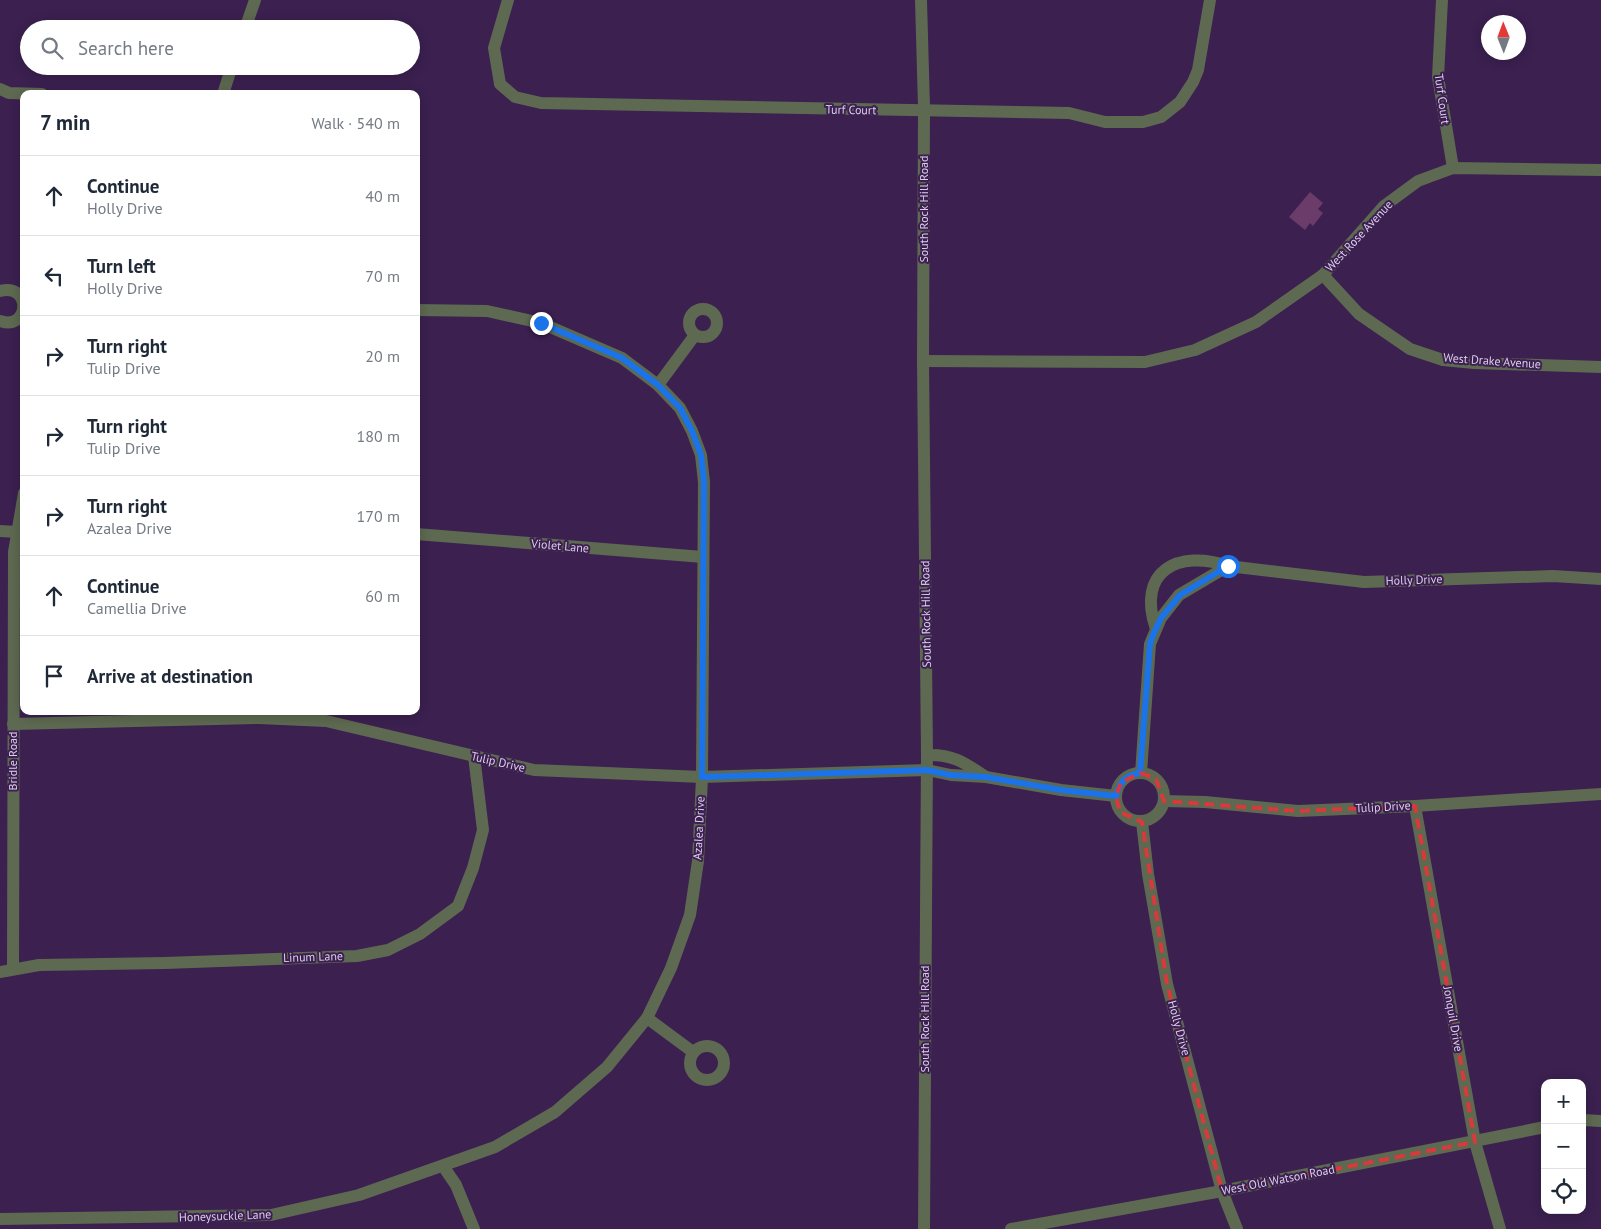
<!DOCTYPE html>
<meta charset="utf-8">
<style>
body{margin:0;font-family:"PT Sans",sans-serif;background:#f2f2f3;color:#1f2937}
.controls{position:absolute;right:15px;bottom:15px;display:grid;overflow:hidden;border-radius:10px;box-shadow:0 2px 12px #0003}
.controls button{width:45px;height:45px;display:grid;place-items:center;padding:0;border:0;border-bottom:1px solid #e0e1e3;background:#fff;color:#1f2937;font:25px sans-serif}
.compass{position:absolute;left:1481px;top:15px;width:45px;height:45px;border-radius:50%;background:#fff;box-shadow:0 2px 12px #0003;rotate:359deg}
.stop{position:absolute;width:15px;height:15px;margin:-11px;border:4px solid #1a73e8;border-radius:50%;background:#fff}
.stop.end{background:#1a73e8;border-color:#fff;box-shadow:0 1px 5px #0008}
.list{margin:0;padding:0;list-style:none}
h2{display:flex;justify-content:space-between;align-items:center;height:65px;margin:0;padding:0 20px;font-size:21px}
h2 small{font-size:16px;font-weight:400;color:#747a83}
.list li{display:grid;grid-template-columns:32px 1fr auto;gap:15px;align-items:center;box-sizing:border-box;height:80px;padding:0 20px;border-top:1px solid #e0e1e3}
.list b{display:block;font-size:19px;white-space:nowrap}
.list p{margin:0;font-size:16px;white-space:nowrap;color:#747a83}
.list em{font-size:16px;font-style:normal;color:#747a83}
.icon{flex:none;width:28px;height:28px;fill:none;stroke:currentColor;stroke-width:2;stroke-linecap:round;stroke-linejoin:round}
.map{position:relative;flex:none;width:1601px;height:1229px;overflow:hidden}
.search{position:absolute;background:#fff;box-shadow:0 2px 12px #0003;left:20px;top:20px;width:400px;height:55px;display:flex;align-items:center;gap:12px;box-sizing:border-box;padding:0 18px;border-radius:28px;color:#747a83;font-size:19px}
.panel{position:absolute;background:#fff;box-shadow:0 2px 12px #0003;left:20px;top:90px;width:400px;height:625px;border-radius:10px}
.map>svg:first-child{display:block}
</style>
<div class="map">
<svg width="1601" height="1229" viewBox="0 0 1601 1229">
<rect width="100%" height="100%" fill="#3b2050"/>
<polygon fill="#6b3b6a" points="1310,192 1323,203 1318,209 1323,213 1313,226 1310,223 1305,230 1289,217"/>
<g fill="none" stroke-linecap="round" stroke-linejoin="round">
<g stroke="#5e6951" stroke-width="12">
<polyline points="508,0 494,48 500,84 515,97 541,103 1069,113 1105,122 1143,122 1161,117 1180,102 1193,82 1198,70 1210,0"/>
<polyline points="921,0 924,107 923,361 927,755 924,1229"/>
<polyline points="1442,0 1438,77 1453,168"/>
<polyline points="245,29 255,0"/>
<polyline points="0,89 9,93 42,94"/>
<polyline points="223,94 232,66"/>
<polyline points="1323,275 1359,314 1410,349 1443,360 1474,363 1601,367"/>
<path d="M0 291C32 283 30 331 0 321"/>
<circle cx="703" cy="323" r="14"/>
<polyline points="923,361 1145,362 1195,350 1256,322 1323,275 1384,206 1418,181 1453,168 1601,170"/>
<polyline points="658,385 695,335"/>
<polyline points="0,531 17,532"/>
<polyline points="416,534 703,557"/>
<path d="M1156 629C1136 571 1178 549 1228 566"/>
<polyline points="13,724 259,718 326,721 534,770 702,777 927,770 951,775 986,777 1061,790 1116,796"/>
<path d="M927 755C953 754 965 763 986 777"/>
<circle cx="1140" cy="797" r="24"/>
<polyline points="1141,773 1150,644 1161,618 1179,595 1228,566 1364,582 1553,576 1601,579"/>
<polyline points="1164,801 1205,802 1298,811 1415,806 1601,794"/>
<polyline points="1415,806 1475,1142 1500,1229"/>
<polyline points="1142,822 1148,874 1167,984 1222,1191 1237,1229"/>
<polyline points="13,969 14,552 24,493"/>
<polyline points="0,972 39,965 165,963 357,956 388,950 420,934 458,906 473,868 483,830 474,756"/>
<polyline points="647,1018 693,1052"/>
<circle cx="707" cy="1063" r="17"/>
<polyline points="1582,1120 1601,1121"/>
<polyline points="443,1166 456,1185 474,1229"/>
<polyline points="0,1219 271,1215 359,1195 495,1147 555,1112 607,1067 647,1018 671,968 690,915 698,861 702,778 704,482 701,455 692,431 680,408 658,385 622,358 541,323 487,311 416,310"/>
<polyline points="1011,1229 1222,1191 1545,1127"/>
</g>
</g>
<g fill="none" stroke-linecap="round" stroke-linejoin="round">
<path stroke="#1a73e8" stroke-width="6" d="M541 323 622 358 658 385 680 408 692 431 701 455 704 482 702 777 927 770 950 775 986 777 1061 790 1116 796C1119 782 1126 775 1140 773L1150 644 1153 635 1161 618 1180 595 1228 566"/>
</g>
<path fill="none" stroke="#d7393c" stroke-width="4" stroke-dasharray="10 6" stroke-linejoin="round" d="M1141 773 1156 779 1164 801 1298 811 1415 806 1475 1142 1222 1191 1167 984 1142 822 1120 812 1116 796 1121 782Z"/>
<g text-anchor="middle" stroke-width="4" stroke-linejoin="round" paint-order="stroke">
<g font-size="12" fill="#ddceec" stroke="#3b2050">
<text transform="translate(1442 99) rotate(82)" y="4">Turf Court</text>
<text transform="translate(851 110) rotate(1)" y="4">Turf Court</text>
<text transform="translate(924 209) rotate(-90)" y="4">South Rock Hill Road</text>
<text transform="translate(1359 236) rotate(-47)" y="4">West Rose Avenue</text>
<text transform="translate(1492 361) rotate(4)" y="4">West Drake Avenue</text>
<text transform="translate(560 546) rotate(5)" y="4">Violet Lane</text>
<text transform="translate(1414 580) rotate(-2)" y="4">Holly Drive</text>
<text transform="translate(926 614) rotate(-91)" y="4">South Rock Hill Road</text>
<text transform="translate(13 761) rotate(-90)" y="4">Bridle Road</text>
<text transform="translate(498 762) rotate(13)" y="4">Tulip Drive</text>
<text transform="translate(1383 807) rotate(-3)" y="4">Tulip Drive</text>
<text transform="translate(699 828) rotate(-87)" y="4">Azalea Drive</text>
<text transform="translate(313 957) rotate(-2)" y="4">Linum Lane</text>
<text transform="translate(925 1019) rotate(-90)" y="4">South Rock Hill Road</text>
<text transform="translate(1453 1019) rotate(80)" y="4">Jonquil Drive</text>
<text transform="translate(1179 1028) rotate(75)" y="4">Holly Drive</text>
<text transform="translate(1278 1180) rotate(-11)" y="4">West Old Watson Road</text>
<text transform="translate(225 1216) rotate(-2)" y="4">Honeysuckle Lane</text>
</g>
</g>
</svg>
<div class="controls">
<button>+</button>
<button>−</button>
<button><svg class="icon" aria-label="locate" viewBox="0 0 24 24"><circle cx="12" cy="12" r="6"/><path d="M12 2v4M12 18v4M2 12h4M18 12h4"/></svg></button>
</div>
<svg class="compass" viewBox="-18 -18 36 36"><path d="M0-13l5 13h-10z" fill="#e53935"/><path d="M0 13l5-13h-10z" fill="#747a83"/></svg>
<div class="stop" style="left:1228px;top:566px"></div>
<div class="stop end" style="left:541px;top:323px"></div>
<div class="search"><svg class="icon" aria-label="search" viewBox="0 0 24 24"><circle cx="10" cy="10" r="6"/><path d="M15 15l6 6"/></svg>Search here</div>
<section class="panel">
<h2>7 min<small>Walk · 540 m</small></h2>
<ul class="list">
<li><svg class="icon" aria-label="ahead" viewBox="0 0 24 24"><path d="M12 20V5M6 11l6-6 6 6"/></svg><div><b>Continue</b><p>Holly Drive</p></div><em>40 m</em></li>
<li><svg class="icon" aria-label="left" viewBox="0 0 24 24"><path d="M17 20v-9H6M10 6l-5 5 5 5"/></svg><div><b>Turn left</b><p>Holly Drive</p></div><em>70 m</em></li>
<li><svg class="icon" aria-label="right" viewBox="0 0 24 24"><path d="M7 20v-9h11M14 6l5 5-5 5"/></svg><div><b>Turn right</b><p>Tulip Drive</p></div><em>20 m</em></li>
<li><svg class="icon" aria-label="right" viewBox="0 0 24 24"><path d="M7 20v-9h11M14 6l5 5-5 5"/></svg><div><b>Turn right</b><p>Tulip Drive</p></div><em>180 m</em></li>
<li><svg class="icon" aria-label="right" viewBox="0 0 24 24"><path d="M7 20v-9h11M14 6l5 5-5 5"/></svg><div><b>Turn right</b><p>Azalea Drive</p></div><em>170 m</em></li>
<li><svg class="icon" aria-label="ahead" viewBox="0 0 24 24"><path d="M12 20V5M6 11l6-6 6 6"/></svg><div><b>Continue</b><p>Camellia Drive</p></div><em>60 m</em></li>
<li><svg class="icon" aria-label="arrive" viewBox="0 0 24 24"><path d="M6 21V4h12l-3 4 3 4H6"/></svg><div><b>Arrive at destination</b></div></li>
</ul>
</section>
</div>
